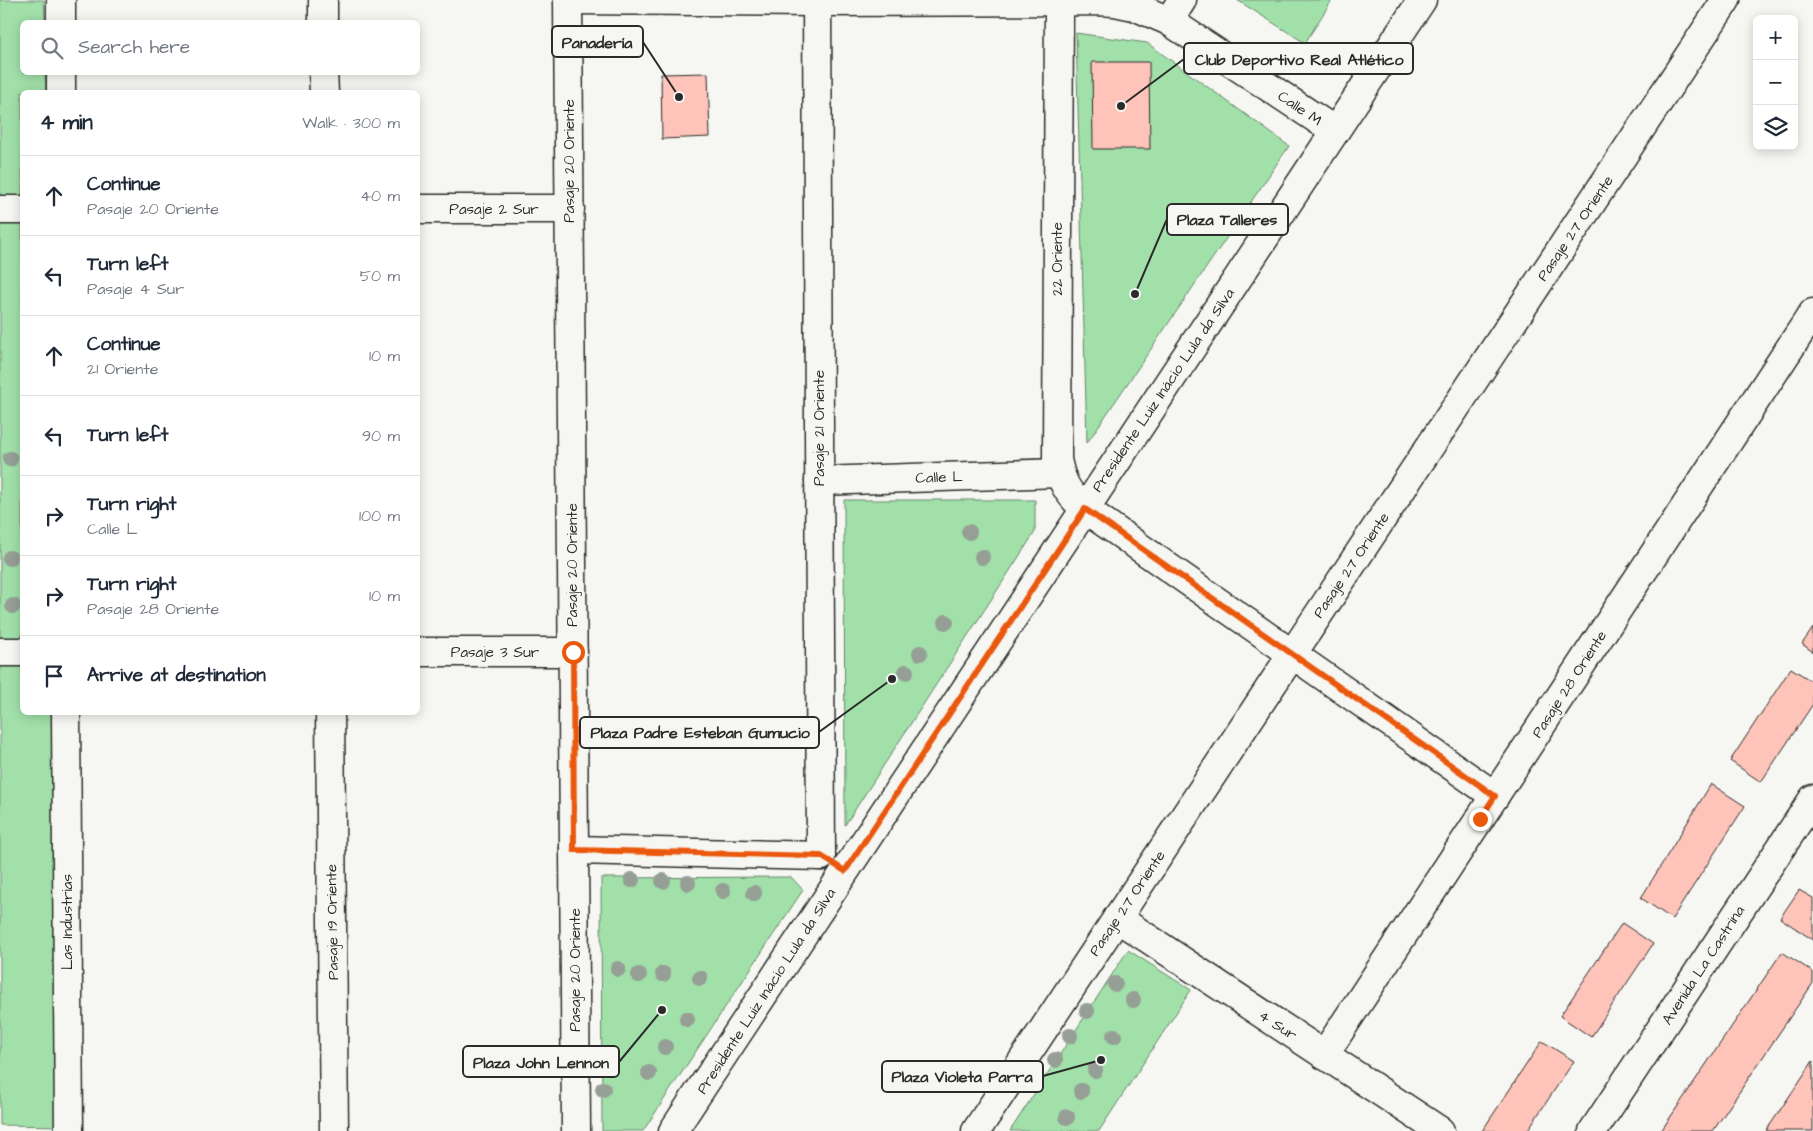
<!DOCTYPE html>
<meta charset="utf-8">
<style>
body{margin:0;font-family:"Architects Daughter",sans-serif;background:#f6f6f7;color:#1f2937}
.controls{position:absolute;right:15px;top:15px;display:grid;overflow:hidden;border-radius:8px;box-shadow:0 2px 12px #0003}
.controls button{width:45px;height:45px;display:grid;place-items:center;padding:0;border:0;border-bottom:1px solid #e0e1e3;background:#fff;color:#1f2937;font:25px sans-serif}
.stop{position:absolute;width:15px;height:15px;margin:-11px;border:4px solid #ea580c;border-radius:50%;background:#fff}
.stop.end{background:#ea580c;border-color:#fff;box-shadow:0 1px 5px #0008}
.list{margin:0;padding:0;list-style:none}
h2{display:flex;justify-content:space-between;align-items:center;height:65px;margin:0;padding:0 20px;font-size:21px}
h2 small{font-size:16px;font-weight:400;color:#747a83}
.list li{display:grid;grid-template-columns:32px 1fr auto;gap:15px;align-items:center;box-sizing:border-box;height:80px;padding:0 20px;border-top:1px solid #e0e1e3}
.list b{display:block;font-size:19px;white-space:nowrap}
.list p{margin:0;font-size:16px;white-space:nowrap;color:#747a83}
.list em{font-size:16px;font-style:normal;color:#747a83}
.icon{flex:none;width:28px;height:28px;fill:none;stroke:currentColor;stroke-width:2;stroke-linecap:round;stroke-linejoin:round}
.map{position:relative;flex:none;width:1813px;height:1131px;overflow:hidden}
.search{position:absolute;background:#fff;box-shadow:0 2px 12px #0003;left:20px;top:20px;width:400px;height:55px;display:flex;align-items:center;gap:12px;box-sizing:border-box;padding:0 18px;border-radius:8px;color:#747a83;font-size:19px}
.panel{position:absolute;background:#fff;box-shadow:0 2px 12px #0003;left:20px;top:90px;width:400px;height:625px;border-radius:8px}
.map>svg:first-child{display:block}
</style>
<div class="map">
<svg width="1813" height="1131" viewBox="0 0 1813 1131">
<rect width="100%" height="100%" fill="#f6f6f2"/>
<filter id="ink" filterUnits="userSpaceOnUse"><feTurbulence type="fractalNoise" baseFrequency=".02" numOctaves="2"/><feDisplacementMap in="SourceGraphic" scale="10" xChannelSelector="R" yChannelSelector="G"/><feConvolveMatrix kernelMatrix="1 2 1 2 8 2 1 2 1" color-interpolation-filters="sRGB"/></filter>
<g filter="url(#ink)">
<g fill="#a1e0a9" stroke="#66866a">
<polygon points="0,0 44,0 45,22 22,22 22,72 45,73 46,92 22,92 22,712 55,713 60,1126 0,1125"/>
<polygon points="1237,0 1332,0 1305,43"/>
<polygon points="1076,33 1147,43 1289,146 1087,443"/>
<polygon points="844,500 1035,500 1035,532 845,825"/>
<polygon points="791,877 803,890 643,1131 602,1131 601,878"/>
<polygon points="1128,950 1191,990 1099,1131 1010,1131"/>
</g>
<g fill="#fec3b9" stroke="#2b2b2b">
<polygon points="1092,62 1149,62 1150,149 1093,149"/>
<polygon points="708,73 710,137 662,139 661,74"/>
<polygon points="1813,628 1813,652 1802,644"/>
<polygon points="1791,668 1813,682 1813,704 1761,782 1730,761"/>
<polygon points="1711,784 1745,806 1672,919 1641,898"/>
<polygon points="1799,890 1813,898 1813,940 1780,918"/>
<polygon points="1622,923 1653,944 1591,1037 1560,1016"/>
<polygon points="1782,952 1813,972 1813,983 1713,1131 1661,1131"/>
<polygon points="1542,1041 1574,1061 1527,1131 1482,1131"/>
<polygon points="1813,1061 1813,1131 1766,1131"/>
</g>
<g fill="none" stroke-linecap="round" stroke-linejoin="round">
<defs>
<g id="minor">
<polyline points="61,0 61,22"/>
<polyline points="323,0 323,22"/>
<polyline points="568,0 576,1131"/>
<polyline points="568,0 817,2 1095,1 1115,2 1134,6 1169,21 1335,131"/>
<polyline points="817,0 821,856"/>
<path d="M1059 0 1057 459C1061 482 1068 494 1085 509L1495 796"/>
<polyline points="1169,21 1182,0"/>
<polyline points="61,72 61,92"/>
<polyline points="323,72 324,92"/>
<polyline points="418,209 570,209"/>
<polyline points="0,210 22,210"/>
<polyline points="819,481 1059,473"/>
<polyline points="0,652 22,652"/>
<polyline points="418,652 573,652"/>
<polyline points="66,712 69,1131"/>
<polyline points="330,712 334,1131"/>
<polyline points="574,850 821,856"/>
<polyline points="1117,918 1440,1131"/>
<polyline points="1324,1055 1813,313"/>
<polyline points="673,1131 1422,0"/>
<polyline points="976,1131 1726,0"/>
<polyline points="1593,1131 1813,799"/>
</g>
</defs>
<use href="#minor" stroke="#2b2b2b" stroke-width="31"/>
<use href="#minor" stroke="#f6f6f2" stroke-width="28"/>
</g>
<g fill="#969f96">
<circle cx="10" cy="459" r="8"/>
<circle cx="969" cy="532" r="8"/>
<circle cx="982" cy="557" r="8"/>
<circle cx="10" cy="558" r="8"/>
<circle cx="13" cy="606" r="8"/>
<circle cx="946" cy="622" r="8"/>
<circle cx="920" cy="653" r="8"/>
<circle cx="906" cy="672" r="8"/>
<circle cx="632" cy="880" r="8"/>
<circle cx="663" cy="881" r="8"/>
<circle cx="688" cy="883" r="8"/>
<circle cx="723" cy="891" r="8"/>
<circle cx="754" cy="893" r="8"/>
<circle cx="618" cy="969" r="8"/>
<circle cx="663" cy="974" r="8"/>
<circle cx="639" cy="975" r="8"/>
<circle cx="700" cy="978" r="8"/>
<circle cx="1115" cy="984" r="8"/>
<circle cx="1133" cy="1000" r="8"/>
<circle cx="1087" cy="1011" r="8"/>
<circle cx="687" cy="1019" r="8"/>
<circle cx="1070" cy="1036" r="8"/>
<circle cx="1114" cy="1036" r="8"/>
<circle cx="665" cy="1047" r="8"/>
<circle cx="1055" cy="1060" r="8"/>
<circle cx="1095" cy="1070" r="8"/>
<circle cx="649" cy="1073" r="8"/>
<circle cx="603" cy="1089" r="8"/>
<circle cx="1081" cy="1091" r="8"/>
<circle cx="1067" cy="1117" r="8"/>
</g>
</g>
<g fill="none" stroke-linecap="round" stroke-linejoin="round" filter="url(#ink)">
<polyline stroke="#ea580c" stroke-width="6" points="573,652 574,850 821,856 845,871 1085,509 1495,796 1480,819"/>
</g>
<g text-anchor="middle" stroke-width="5" stroke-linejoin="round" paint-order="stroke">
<g font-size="15" fill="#2b2b2b" stroke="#f6f6f2">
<text transform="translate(1300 108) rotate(34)" y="5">Calle M</text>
<text transform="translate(569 161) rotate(-90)" y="5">Pasaje 20 Oriente</text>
<text x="494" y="214">Pasaje 2 Sur</text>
<text transform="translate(1575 228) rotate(-56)" y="5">Pasaje 27 Oriente</text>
<text transform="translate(1057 259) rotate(-90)" y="5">22 Oriente</text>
<text transform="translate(1163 390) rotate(-56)" y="5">Presidente Luiz Inácio Lula da Silva</text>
<text transform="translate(819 428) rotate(-90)" y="5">Pasaje 21 Oriente</text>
<text transform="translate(939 477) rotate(-2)" y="5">Calle L</text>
<text transform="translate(572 565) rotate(-90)" y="5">Pasaje 20 Oriente</text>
<text transform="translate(1351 565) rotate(-56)" y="5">Pasaje 27 Oriente</text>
<text x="495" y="657">Pasaje 3 Sur</text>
<text transform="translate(1569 684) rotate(-57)" y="5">Pasaje 28 Oriente</text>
<text transform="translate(1127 903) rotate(-56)" y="5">Pasaje 27 Oriente</text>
<text transform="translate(67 922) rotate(-90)" y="5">Las Industrias</text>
<text transform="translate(332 922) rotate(-91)" y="5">Pasaje 19 Oriente</text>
<text transform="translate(1703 965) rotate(-57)" y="5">Avenida La Castrina</text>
<text transform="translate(575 970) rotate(-90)" y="5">Pasaje 20 Oriente</text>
<text transform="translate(766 991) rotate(-57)" y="5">Presidente Luiz Inácio Lula da Silva</text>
<text transform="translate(1278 1025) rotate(33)" y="5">4 Sur</text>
</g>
</g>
<path fill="none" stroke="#2b2b2b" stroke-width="2" d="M679 97L643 42M1121 106L1184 59M1135 294L1167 219M892 679L819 732M662 1010L619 1062M1101 1060L1043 1076"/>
<g fill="#2b2b2b" stroke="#f6f6f2" stroke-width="2">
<circle cx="679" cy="97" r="5"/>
<circle cx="1121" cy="106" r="5"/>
<circle cx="1135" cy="294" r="5"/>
<circle cx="892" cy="679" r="5"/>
<circle cx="662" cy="1010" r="5"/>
<circle cx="1101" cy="1060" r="5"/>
</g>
<g fill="#f6f6f2" stroke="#2b2b2b" stroke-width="2">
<rect x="552" y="26" width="91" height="31" rx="5"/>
<rect x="1184" y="43" width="229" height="31" rx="5"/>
<rect x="1167" y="204" width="121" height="31" rx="5"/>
<rect x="580" y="717" width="239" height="31" rx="5"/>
<rect x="463" y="1046" width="156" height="31" rx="5"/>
<rect x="882" y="1061" width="161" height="31" rx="5"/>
</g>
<g font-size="16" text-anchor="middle" font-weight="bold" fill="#2b2b2b">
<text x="597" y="48">Panadería</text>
<text x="1299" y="65">Club Deportivo Real Atlético</text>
<text x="1227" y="225">Plaza Talleres</text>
<text x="700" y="738">Plaza Padre Esteban Gumucio</text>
<text x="541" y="1068">Plaza John Lennon</text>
<text x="962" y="1082">Plaza Violeta Parra</text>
</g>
</svg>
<div class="controls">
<button>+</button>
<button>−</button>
<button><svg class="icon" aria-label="layers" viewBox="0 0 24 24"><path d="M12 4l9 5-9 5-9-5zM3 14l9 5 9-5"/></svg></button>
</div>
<div class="stop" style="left:573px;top:652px"></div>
<div class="stop end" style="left:1480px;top:819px"></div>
<div class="search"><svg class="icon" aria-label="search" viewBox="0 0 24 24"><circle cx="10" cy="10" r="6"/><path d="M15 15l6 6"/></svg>Search here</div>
<section class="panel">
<h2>4 min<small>Walk · 300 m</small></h2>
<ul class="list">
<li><svg class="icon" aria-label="ahead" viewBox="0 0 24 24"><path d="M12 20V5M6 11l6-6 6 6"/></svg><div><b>Continue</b><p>Pasaje 20 Oriente</p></div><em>40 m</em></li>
<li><svg class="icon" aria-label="left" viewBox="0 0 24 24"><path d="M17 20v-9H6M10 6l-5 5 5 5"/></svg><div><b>Turn left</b><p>Pasaje 4 Sur</p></div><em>50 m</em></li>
<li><svg class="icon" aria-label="ahead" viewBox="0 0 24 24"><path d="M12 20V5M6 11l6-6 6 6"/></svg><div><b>Continue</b><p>21 Oriente</p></div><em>10 m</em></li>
<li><svg class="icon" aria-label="left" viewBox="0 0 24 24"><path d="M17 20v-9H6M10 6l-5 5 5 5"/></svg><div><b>Turn left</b></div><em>90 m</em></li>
<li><svg class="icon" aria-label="right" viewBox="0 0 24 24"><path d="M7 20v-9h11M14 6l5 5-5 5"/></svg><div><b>Turn right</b><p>Calle L</p></div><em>100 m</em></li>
<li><svg class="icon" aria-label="right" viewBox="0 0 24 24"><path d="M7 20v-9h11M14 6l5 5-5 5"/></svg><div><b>Turn right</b><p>Pasaje 28 Oriente</p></div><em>10 m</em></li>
<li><svg class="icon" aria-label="arrive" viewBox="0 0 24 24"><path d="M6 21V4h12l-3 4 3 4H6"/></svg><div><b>Arrive at destination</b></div></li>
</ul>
</section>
</div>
